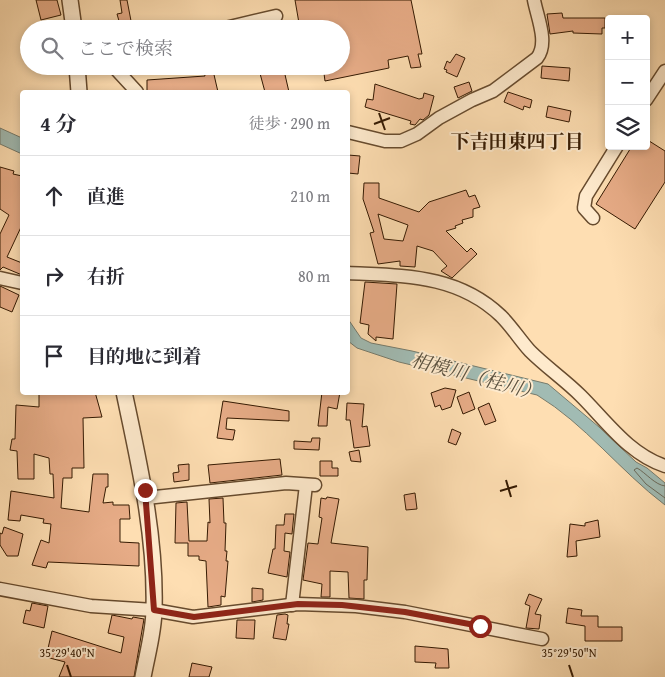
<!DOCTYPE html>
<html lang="ja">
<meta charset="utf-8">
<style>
body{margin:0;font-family:"Gentium Book Plus","Noto Serif JP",serif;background:#f7f7f7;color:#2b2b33}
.controls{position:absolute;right:15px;top:15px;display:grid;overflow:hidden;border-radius:5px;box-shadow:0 2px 8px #0003}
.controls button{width:45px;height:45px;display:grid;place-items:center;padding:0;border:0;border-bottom:1px solid #e1e1e2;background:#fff;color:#2b2b33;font:25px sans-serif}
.stop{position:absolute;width:15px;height:15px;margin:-11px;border:4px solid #8f2418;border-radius:50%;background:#fff}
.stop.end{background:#8f2418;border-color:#fff;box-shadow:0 1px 5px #0008}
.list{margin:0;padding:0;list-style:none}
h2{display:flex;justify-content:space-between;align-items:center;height:65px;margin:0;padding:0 20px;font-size:21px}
h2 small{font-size:16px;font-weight:400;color:#7c7c81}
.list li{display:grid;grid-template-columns:32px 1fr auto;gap:15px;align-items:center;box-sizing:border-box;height:80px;padding:0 20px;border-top:1px solid #e1e1e2}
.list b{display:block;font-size:19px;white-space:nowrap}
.list em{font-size:16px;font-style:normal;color:#7c7c81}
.icon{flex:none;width:28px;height:28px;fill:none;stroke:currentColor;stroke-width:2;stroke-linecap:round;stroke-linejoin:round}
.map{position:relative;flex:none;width:665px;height:677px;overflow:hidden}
.search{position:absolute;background:#fff;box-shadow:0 2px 8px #0003;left:20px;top:20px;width:330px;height:55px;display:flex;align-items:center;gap:12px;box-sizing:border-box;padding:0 18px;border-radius:28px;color:#7c7c81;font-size:19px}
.panel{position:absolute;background:#fff;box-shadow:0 2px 8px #0003;left:20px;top:90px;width:330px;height:305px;border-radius:5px}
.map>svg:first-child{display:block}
</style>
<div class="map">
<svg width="665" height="677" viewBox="0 0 665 677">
<rect width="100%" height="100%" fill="#fedeb2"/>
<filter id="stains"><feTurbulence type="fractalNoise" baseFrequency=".004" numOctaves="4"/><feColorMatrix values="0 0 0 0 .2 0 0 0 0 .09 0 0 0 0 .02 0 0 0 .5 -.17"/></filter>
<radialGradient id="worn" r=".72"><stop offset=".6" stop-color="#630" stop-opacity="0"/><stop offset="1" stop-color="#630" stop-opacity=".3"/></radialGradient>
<g fill="#a1bbb3" stroke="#767b6c">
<polygon points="0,128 22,138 22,154 0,144"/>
<path d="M348 319 361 338 371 343 412 351 548 384 599 427 636 462 647 468 665 483V505C620 471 585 424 537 395L399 362 357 348 348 341Z"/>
</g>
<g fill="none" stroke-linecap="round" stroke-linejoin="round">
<path stroke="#6b6a5a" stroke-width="1" d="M665 486C655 485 646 473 637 468L634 470 646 484 665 498"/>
</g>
<g fill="#e7ac87" stroke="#351a02" fill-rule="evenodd">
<polygon points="36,0 57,0 61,15 41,20"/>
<polygon points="120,0 127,0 132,26 121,28 117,14 122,13"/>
<polygon points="295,0 411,0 422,54 418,54 421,67 411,68 408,56 388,60 389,68 325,81 323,66 341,66 341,29 300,29"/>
<polygon points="562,13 563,18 605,18 605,28 602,28 602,34 573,33 573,31 550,34 547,14"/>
<polygon points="456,54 465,58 457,77 446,72 447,70 444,69 447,61 450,63"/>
<polygon points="203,66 212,66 218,92 147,92 147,80 205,76"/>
<polygon points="258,66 283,66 289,92 265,92"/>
<polygon points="542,66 570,68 569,81 541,78"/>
<polygon points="469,82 472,91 458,98 454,87"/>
<polygon points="375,84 419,99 423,98 424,93 434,96 429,115 423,120 420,119 415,125 410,124 411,121 365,107 367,99 373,100"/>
<polygon points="508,92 532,100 530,108 524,106 523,110 504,102"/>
<polygon points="548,106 571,111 569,122 546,117"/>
<polygon points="646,139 665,151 665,182 635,229 596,204 632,146 646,146"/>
<polygon points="348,155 360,156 358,174 348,173"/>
<polygon points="0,167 14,171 13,174 22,176 22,225 7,257 22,263 22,275 3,267 0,270 0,234 9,215 0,209"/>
<path d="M364 183H379V198L419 212 429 202 466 190 469 197 475 195 480 207 473 209V217L462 220 463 223 455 226 456 228 446 231 467 252 471 248 477 254 452 278 441 271 447 266 433 251 417 246 415 267 400 266V261L378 264 370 233 374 232 363 199ZM378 214 408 225 403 241 384 239Z"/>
<polygon points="365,282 397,284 393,339 376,337 376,341 368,334 369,325 360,323"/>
<polygon points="0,286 19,295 12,312 0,307"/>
<polygon points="445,388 456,390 451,407 442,410 440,405 435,407 431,393"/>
<polygon points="39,392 95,392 102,417 83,418 84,468 72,468 72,478 63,478 61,508 89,512 93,474 108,474 108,487 106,487 103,503 113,502 113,505 129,505 130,519 120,519 120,542 139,543 139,566 48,562 46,568 32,565 41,540 49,543 51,524 43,523 44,519 21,515 20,521 8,520 11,491 54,498 53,474 50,474 49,458 34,454 34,479 18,479 17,451 10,450 12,439 15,439 16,405 39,407"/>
<polygon points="322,392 340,392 337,409 328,407 327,426 318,426"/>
<polygon points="469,392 475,409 463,414 457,397"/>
<polygon points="223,401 289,411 289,421 227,418 226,429 235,430 233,440 217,438"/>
<polygon points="347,403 364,404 362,427 367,426 370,446 354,448 350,420 346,420"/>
<polygon points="489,403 496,421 485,425 478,408"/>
<polygon points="452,429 461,433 456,445 448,442"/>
<polygon points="312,438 320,438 319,450 294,449 294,441 311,442"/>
<polygon points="359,450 361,462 351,461 349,452"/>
<polygon points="280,459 282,475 210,483 208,465"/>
<polygon points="320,461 332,461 332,468 338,468 338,476 320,476"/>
<polygon points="189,464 189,480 174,482 173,473 179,472 178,465"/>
<polygon points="415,493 417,509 406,510 404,495"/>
<polygon points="327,497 339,499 331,543 368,547 367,580 364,580 364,599 349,598 348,572 330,571 330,597 321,597 322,584 303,580 308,543 318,544 322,518 319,517 321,498 326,499"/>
<polygon points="223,498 224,523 226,523 225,551 227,551 226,561 228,561 225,597 221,596 221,605 208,607 206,561 199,560 199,556 188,556 188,543 175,543 176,503 187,502 189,541 207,541 208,522 210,523 209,499"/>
<polygon points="285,514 294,514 292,534 285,533 284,551 290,552 287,577 268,573 273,549 275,549 276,525 284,525"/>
<polygon points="598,520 600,537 576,541 577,556 567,557 570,524 585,526 585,523"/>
<polygon points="4,527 23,534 18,556 7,556 0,545 0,533 2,534"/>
<polygon points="252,588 263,589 263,600 252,602"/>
<polygon points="529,594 542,599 535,614 541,615 539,629 526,628 530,606 525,604"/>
<polygon points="32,603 48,606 44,628 23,623 26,610 30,611"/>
<polygon points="568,608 582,610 581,616 598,616 598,627 622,627 622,641 585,641 585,626 566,623"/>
<polygon points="285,614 288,615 287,624 289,624 286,640 273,638 277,615"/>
<polygon points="112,615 132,619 133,617 144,619 134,677 59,677 65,662 46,657 52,631 121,653 124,637 108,633"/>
<polygon points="237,620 255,620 254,639 236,638"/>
<polygon points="415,646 448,649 449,668 435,668 436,663 415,662"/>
<polygon points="192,663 212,667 209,677 189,677"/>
</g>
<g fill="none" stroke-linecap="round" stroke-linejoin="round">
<defs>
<g id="minor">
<polyline points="221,29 276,16"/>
<polyline points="113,66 137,92"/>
<polyline points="646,100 665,71"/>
<path d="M348 132 385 141H401L417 134 439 118 472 100 493 91 537 58C549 43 537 17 534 0"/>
<polyline points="593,218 584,208 586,196 617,146"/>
<path d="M348 273C403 276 457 274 501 316 512 327 520 340 530 351 546 367 565 380 581 396 607 422 629 454 665 466"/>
<polyline points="0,278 22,283"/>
<polyline points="146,498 286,483 315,485"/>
<polyline points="0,589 91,606 154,610 193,617 298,604 356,606 405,612 542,639"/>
<polyline points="292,605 306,485"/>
</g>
<g id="tertiary">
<polyline points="70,0 74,29"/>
<polyline points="77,66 79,92"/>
<path d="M124 392C139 463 156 536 154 609 154 631 147 655 143 677"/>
</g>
</defs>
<use href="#minor" stroke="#674b2e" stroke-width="15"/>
<use href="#tertiary" stroke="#674b2e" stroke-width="18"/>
<use href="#minor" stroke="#feeacd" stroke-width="12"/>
<use href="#tertiary" stroke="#feeacd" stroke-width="15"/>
</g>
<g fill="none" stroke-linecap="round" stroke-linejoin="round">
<polyline stroke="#8f2418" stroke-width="6" points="145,490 154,610 194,617 298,604 342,605 405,612 480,626"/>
</g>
<path fill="none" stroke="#351a02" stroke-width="2" d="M379 113 385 130M374 124 390 118M506 480 511 497M500 491 517 486M67 665 71 677M569 665 573 677"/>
<g text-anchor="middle" stroke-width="4" stroke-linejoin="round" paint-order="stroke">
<g font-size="19" font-weight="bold" fill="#351a02" stroke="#feeacd">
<text x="517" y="148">下吉田東四丁目</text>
</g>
<g font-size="19" font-style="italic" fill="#5b5240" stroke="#feeacd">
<text transform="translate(476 376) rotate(15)" y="7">相模川（桂川）</text>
</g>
</g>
<g font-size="12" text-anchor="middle" fill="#351a02" stroke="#feeacd" stroke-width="4" stroke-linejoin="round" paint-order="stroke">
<text x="67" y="657">35°29'40"N</text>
<text x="569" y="657">35°29'50"N</text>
</g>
<rect width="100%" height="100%" filter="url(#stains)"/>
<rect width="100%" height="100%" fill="url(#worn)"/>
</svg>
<div class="controls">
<button>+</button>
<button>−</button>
<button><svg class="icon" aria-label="layers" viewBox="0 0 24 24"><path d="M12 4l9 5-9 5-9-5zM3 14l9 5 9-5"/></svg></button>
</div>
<div class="stop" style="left:480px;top:626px"></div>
<div class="stop end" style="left:145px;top:490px"></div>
<div class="search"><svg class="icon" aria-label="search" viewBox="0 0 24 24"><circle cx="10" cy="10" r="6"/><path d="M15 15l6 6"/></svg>ここで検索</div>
<section class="panel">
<h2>4 分<small>徒歩 · 290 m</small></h2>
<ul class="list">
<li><svg class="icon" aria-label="ahead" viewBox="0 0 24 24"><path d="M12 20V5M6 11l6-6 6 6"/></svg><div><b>直進</b></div><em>210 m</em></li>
<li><svg class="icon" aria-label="right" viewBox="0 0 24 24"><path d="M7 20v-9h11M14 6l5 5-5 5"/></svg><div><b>右折</b></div><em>80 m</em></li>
<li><svg class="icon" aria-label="arrive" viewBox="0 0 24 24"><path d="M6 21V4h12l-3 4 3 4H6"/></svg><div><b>目的地に到着</b></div></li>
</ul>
</section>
</div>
